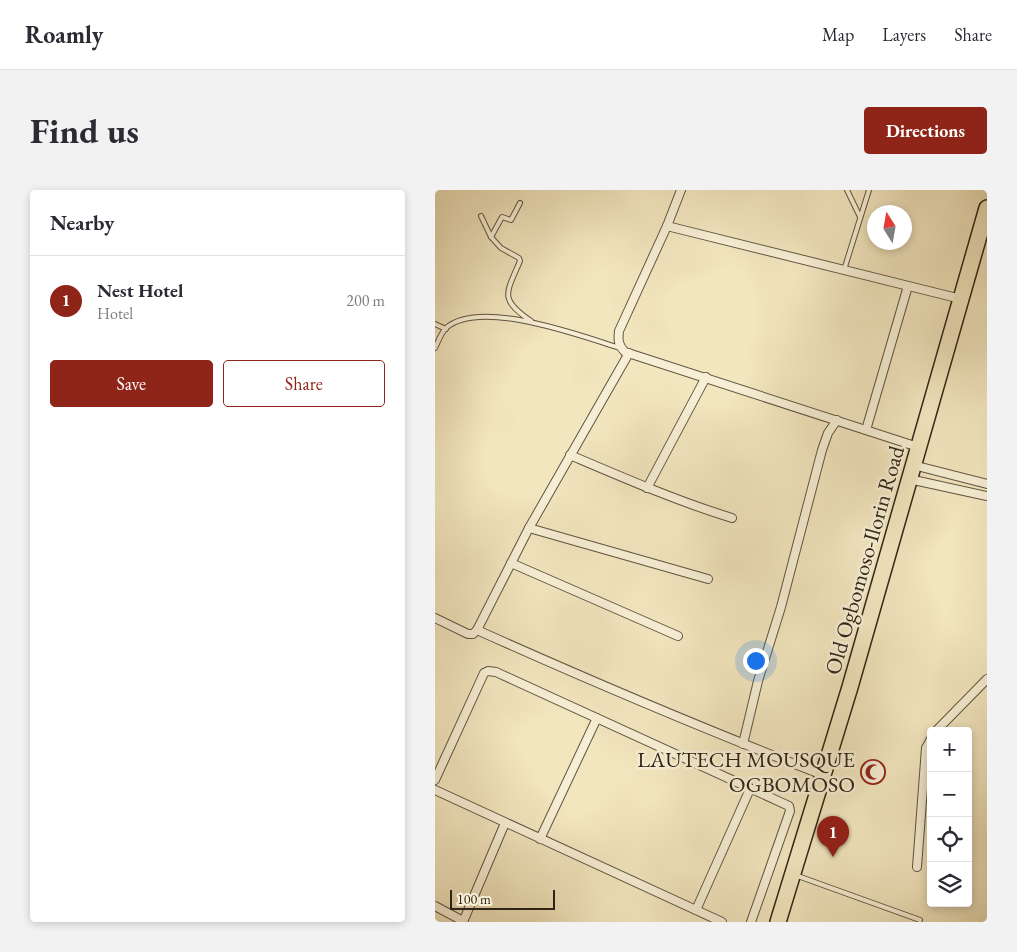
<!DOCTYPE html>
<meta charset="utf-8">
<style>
body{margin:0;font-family:"EB Garamond",serif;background:#f2f2f3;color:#2b2b33}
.controls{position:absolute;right:15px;bottom:15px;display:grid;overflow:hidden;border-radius:5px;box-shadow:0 2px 8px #0003}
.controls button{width:45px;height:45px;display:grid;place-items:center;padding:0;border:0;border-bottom:1px solid #e1e1e2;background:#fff;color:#2b2b33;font:25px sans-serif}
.compass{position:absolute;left:432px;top:15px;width:45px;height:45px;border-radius:50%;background:#fff;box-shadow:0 2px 8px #0003;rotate:349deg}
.scale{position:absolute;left:15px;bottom:12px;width:105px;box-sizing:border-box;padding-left:5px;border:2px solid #2f2415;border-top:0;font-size:14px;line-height:18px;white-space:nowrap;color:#2f2415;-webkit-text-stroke:4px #f7efd5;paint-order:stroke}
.you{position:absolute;left:320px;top:470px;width:18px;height:18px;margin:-12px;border:4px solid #fff;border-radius:50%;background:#1a73e8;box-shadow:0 0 0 8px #1a73e833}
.badge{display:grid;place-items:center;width:32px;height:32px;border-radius:50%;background:#8f2418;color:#fff;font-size:16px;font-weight:700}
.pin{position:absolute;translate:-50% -41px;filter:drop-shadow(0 1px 2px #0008)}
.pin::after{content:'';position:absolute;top:26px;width:18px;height:15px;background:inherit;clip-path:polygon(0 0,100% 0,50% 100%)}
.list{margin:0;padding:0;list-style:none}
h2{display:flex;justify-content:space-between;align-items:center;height:65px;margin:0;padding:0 20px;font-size:21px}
h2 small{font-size:16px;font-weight:400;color:#7c7c81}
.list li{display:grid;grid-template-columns:32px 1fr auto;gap:15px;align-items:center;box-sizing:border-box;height:90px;padding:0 20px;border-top:1px solid #e1e1e2}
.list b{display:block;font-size:19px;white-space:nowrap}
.list p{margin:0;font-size:16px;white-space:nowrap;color:#7c7c81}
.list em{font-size:16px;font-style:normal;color:#7c7c81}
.actions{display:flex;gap:10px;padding:15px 20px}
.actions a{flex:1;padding:11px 0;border:1px solid #8f2418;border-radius:5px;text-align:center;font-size:18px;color:#8f2418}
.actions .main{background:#8f2418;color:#fff}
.icon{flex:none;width:28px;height:28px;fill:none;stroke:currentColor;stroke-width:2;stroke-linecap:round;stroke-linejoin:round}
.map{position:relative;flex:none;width:552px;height:732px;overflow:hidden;border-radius:5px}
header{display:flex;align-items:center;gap:30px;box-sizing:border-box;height:70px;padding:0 25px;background:#fff;border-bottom:1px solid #e1e1e2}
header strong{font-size:24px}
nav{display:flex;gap:28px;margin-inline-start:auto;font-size:18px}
.intro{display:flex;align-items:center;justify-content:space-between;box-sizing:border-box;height:120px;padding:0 30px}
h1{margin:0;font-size:35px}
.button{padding:12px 22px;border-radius:5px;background:#8f2418;color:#fff;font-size:18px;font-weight:700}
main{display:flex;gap:30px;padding:0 30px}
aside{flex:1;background:#fff;border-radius:5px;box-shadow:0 2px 8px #0003}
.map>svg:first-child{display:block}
</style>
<header>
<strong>Roamly</strong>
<nav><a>Map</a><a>Layers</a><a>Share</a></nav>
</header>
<div class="intro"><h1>Find us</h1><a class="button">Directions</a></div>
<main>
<aside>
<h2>Nearby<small></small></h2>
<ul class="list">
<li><span class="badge">1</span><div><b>Nest Hotel</b><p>Hotel</p></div><em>200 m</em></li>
</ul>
<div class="actions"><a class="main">Save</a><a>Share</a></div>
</aside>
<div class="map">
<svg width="552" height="732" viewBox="0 0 552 732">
<rect width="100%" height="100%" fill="#f2e6bf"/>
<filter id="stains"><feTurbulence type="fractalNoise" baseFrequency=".004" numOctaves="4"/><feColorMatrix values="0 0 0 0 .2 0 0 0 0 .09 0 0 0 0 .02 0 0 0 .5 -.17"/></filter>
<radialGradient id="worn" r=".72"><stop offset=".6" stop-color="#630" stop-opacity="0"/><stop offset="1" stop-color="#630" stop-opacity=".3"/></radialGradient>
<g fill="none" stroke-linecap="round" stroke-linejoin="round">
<defs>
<g id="lane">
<polyline points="412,0 425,27"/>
<path d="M46 26 56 47 66 58 84 68 85 71C71 104 64 109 96 131"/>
<polyline points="56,47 67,27 76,30 85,13"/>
<polyline points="409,80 434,0"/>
<polyline points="0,134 11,139"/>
<path d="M0 158C3 152 6 143 11 138 45 108 146 146 185 158"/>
<polyline points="360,685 485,730"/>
</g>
<g id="street">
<path d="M246 0 232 36 184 141C183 150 183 155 190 162L483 257"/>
<polyline points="232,36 526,109"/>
<polyline points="431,240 473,96"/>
<path d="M135 265C189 288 242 311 297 328"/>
<polyline points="478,275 552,294"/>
<polyline points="474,289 552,306"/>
<polyline points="212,298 271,187"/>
<polyline points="94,338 273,389"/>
<polyline points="76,373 243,446"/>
<polyline points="0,428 33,444 38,444 42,440 94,338 194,163"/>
<path d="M42 440C156 491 271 540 388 585"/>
<polyline points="501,541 552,489"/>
<polyline points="308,554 323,491 346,417 387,260 393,243 402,230"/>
<polyline points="0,590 49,483 53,481 61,482 354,616 355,621 316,732"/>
<polyline points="0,600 287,732"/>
<polyline points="105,649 162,528"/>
<polyline points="482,677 491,558 496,549"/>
<polyline points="0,716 28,731"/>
<polyline points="261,720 315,599"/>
<polyline points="28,732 70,633"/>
</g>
<polyline id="highway" points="343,732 415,497 552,18"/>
</defs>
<use href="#lane" stroke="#605440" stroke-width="6"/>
<use href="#street" stroke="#605440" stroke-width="10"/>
<use href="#highway" stroke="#2f2415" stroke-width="18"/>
<use href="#lane" stroke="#f7efd5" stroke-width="4"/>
<use href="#street" stroke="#f7efd5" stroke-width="8"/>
<use href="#highway" stroke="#f2e6bf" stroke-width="15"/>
</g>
<defs>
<symbol id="mosque-ring" viewBox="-11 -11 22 22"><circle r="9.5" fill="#f7efd5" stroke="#8f2418" stroke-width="1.5"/><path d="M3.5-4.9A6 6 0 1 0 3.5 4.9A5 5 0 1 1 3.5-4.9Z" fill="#8f2418"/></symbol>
</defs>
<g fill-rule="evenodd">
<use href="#mosque-ring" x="424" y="568" width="28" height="28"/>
</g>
<g text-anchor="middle" stroke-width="5" stroke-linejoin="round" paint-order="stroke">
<g font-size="22" fill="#2f2415" stroke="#f7efd5">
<text transform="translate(429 370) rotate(-74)" y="8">Old Ogbomoso-Ilorin Road</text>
</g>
<g font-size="22" fill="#2f2415" stroke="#f7efd5" text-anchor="end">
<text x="420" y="577">LAUTECH MOUSQUE<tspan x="420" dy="25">OGBOMOSO</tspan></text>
</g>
</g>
<rect width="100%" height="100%" filter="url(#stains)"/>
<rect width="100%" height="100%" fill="url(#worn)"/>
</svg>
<div class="controls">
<button>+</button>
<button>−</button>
<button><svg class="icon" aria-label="locate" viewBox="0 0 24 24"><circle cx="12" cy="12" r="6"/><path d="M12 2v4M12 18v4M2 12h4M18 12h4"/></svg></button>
<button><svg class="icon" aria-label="layers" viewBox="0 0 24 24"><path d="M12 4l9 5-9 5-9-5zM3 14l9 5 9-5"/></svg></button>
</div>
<svg class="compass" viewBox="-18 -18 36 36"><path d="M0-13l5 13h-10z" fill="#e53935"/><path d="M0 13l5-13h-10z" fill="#7c7c81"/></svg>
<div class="scale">100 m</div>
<div class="you"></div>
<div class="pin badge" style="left:398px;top:667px">1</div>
</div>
</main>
